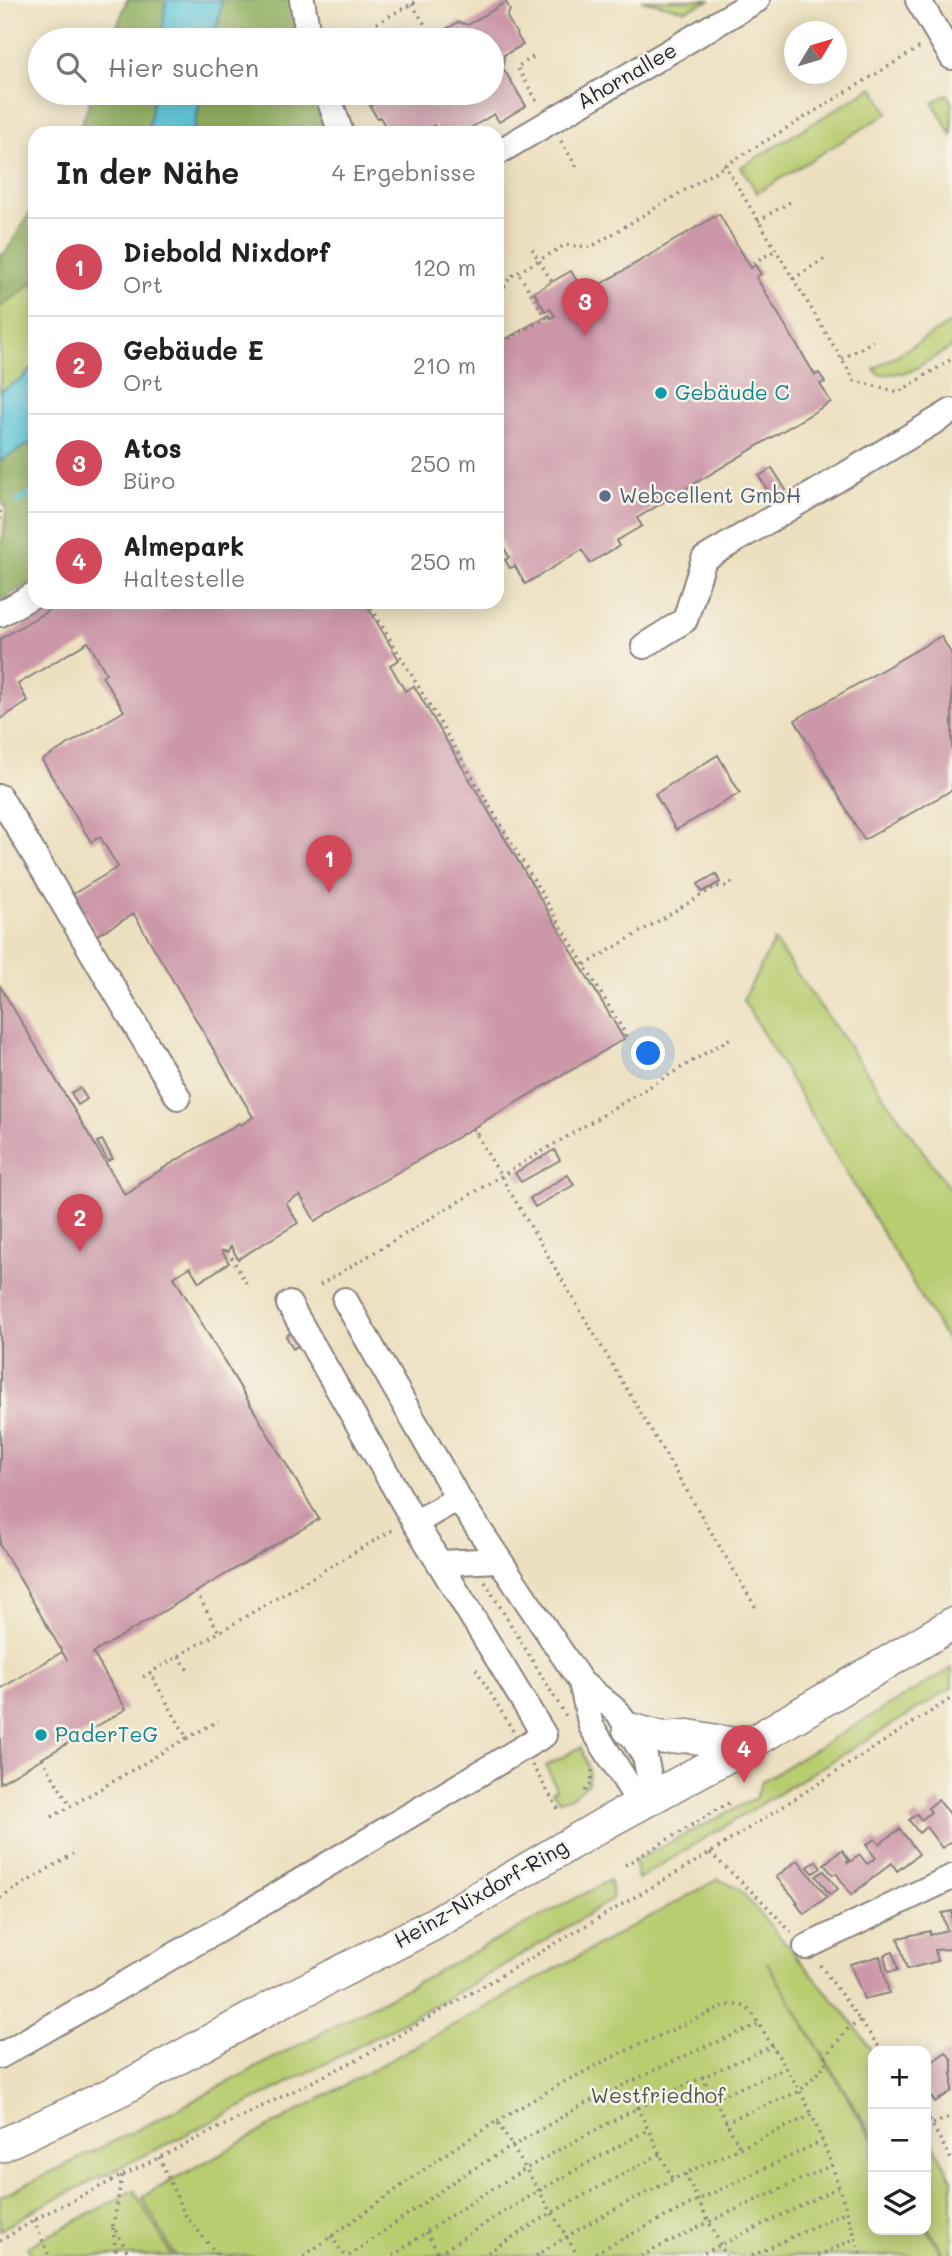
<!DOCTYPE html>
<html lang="de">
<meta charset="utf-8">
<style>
body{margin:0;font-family:Mali,sans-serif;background:#f6f6f6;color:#222}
.controls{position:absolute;right:21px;bottom:21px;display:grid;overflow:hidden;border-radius:14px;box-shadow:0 4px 18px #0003}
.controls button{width:63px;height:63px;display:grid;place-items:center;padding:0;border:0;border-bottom:2px solid #e0e0e0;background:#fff;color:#222;font:35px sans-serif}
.compass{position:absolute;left:784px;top:21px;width:63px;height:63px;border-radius:50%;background:#fff;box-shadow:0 4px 18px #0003;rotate:52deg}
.you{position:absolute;left:649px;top:1054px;width:24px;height:24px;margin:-18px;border:5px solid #fff;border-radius:50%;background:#1a73e8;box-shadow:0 0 0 10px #1a73e833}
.badge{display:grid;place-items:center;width:46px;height:46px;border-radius:50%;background:#d1495b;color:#fff;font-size:23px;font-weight:700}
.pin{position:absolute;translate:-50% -58px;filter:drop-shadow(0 2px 4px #0008)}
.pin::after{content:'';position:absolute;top:37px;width:24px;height:21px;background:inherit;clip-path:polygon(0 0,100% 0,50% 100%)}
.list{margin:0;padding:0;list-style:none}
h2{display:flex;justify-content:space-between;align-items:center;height:91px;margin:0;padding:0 28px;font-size:30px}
h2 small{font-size:23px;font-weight:400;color:#767676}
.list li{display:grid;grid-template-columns:46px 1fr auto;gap:21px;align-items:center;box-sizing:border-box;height:98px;padding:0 28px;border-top:2px solid #e0e0e0}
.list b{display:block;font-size:26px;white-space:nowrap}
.list p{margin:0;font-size:23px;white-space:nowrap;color:#767676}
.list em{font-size:23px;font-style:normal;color:#767676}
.icon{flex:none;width:38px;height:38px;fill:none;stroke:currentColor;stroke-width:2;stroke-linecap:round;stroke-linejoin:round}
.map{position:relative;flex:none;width:952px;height:2256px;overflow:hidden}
.search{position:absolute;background:#fff;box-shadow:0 4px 18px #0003;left:28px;top:28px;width:476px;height:77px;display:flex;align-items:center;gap:18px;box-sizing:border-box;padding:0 24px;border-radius:38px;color:#767676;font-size:26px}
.panel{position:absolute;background:#fff;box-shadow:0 4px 18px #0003;left:28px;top:126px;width:476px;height:483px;border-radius:21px}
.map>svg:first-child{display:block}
</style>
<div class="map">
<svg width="952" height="2256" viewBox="0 0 952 2256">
<rect width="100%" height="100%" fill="#f7f3e8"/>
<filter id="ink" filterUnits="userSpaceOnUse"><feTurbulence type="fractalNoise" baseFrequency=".0143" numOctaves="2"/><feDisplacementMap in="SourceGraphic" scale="14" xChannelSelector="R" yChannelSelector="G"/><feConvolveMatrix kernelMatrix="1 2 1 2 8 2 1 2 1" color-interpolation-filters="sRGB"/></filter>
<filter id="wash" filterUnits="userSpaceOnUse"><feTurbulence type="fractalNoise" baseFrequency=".00686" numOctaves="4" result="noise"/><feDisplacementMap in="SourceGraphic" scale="28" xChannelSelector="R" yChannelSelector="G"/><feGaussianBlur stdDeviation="1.57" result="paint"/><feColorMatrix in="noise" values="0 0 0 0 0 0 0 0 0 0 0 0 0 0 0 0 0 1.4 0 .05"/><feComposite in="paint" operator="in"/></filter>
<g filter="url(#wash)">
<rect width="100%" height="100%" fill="#ede0c0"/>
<g fill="#b8cc70" stroke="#6d7756" stroke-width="2">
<polygon points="641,0 711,0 685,10"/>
<polygon points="873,87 888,113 757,193 741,167"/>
<polygon points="947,94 952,103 952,135 933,103"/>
<polygon points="35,281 35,365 23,378 0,391 0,307"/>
<polygon points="952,322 952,347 909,372 879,375 874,369"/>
<polygon points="774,941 952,1192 952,1349 743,1000"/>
<polygon points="952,1668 952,1688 638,1879 634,1861 756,1798 762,1781"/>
<path d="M581 1747 589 1769 588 1783C581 1790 569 1801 559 1800L552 1792 556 1789 546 1766Z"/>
<polygon points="718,1879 739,1889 850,2019 873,2053 873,2137 767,1962 873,2141 873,2230 926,2230 926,2228 943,2256 175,2256 142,2197"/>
<path d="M610 1880 612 1899C428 2018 231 2112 34 2210L0 2230V2197L151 2123Z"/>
<polygon points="926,2129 952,2179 952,2256 945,2256 926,2224"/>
<polygon points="134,2190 172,2256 32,2256 27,2247"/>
</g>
<g fill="#92b062" stroke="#5a694e" stroke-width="2">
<polygon points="127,0 166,0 161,40 112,40"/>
<polygon points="222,0 297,0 304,40 215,40"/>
<polygon points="93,93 154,93 150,124 144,133 78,133"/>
<polygon points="202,93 325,93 335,133 193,133"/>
<polygon points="35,204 35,281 0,307 0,255 6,252"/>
<polygon points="35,440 35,580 0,600 0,543 3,538 6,509 0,497 0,461"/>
</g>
<g fill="#5dc6d9" stroke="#40748a" stroke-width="2">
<polygon points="166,0 222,0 214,40 161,40"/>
<polygon points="154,93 202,93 193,133 148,133"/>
<polygon points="35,365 35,440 0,461 0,391 23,378"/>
</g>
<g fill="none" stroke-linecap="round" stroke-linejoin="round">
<polyline stroke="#5dc6d9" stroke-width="6" points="18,501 35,492"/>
</g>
<g id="blocks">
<g fill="#cc97a8">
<polygon points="506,2 510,10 507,17 523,45 504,55 503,68 526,106 499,122 494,114 462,133 438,133 434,125 421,133 406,133 405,131 389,133 380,117 377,118 370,106 393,93 492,93 492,40 434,40 432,38 458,22 468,25"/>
<polygon points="719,214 751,268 755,265 761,274 756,277 815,375 819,373 825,382 820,384 831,402 637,518 642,526 616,541 619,546 590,563 582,550 525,584 515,566 510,568 505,560 509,557 497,536 497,344 548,315 550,318 555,316 550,308 545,311 534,292 571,271 582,289 577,292 581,300 586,297 584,294"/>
<polygon points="772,468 786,490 772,498 759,476"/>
<polygon points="63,602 175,602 177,607 186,602 365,602 399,660 390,665 405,691 414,686 624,1039 315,1221 300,1195 286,1203 298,1223 238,1259 231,1246 228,1251 222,1251 229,1263 199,1282 190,1267 174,1277 319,1519 93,1653 126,1709 0,1783 0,1689 62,1652 67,1660 0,1545 0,986 125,1195 140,1185 139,1183 239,1123 241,1125 253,1117 134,914 97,935 73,894 118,867 100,837 91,842 42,760 124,711 102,676 106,673 88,642 18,684 28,702 0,719 0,639"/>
<polygon points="941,636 952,655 952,790 864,840 795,720"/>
<polygon points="718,755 740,793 676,830 655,794"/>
<polygon points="716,874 720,882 702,892 698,884"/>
<polygon points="80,1088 87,1099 78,1105 71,1093"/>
<polygon points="102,1140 113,1159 108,1161 97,1142"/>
<polygon points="554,1150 560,1160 521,1182 515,1173"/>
<polygon points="568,1175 574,1185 535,1207 530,1198"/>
<polygon points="293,1332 300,1344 293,1349 286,1336"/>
<polygon points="938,1800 952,1816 952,1841 942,1848 926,1827 919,1833 909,1820 917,1814 921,1820 931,1812 928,1808"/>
<polygon points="900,1829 919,1854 897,1871 892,1863 851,1895 836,1873 833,1875 824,1864 842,1850 849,1860 847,1861 848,1863 860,1855 867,1864 876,1858 866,1845 875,1839 879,1844"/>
<polygon points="798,1860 827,1897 804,1914 796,1903 798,1902 776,1877"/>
<polygon points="816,1861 821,1868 813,1873 808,1867"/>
<polygon points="824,1871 838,1889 830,1895 816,1876"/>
<polygon points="952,1911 952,1949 935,1950 938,1961 907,1969 898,1938 930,1931 930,1935 947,1930 942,1913"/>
<polygon points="893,1952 898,1970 888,1972 884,1955"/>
<polygon points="880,1956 889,1993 864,1999 850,1964"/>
<polygon points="946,2052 952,2060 952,2091 935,2102 926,2089 926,2066"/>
</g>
</g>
</g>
<g filter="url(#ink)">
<use href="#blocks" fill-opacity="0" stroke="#88817e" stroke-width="2"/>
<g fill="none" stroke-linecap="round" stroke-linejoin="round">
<defs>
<g id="minor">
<polyline points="302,0 309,40"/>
<polyline points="918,0 952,57"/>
<polyline points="327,93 341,133"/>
<polyline points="497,153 757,0"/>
<polyline points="0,614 35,594"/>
<polyline points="644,646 685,620 704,559 952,411"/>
<polyline points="0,797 178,1097"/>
<polyline points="345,1300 458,1498"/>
<polyline points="289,1304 415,1523"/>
<polyline points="440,1563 498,1560"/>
<polyline points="581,1682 591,1726 640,1804"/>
<polyline points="806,1947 952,1877"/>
<polyline points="0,2056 225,1926 544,1735 415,1523 458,1498 581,1682 618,1712 645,1757 650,1780 640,1804"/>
</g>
<g id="major">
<polyline points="629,1729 663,1738 688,1736 746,1746"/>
<polyline points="0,2146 122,2089 270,2008 432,1925 602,1825 746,1746 952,1624"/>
</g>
</defs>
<use href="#minor" stroke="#88817e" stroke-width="28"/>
<use href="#major" stroke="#88817e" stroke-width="35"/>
<g stroke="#88817e" stroke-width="3.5" stroke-dasharray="2 5" stroke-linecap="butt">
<polyline points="412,4 429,31"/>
<polyline points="331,32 344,40"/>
<polyline points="346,40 419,0"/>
<polyline points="533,57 517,67 539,105"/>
<polyline points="561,141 578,169"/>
<polyline points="724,164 855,381 899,392 952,359"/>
<polyline points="758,221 790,202"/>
<polyline points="532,249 552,282"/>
<polyline points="753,263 776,250"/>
<polyline points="793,279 824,259"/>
<polyline points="497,299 510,277 565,245 591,247 922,46"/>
<polyline points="497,346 546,318 518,272"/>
<polyline points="842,359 873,341"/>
<polyline points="0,511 0,521"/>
<polyline points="368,602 626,1035 623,1037"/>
<polyline points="372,608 383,602"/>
<polyline points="585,965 715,887 726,886 735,881"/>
<polyline points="473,1129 756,1608"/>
<polyline points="477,1134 479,1124"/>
<polyline points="228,1251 246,1283"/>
<polyline points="320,1285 734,1036"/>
<polyline points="485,1582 566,1716"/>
<polyline points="196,1592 219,1632"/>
<polyline points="179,1656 190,1674"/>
<polyline points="476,1669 513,1731"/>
<polyline points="143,1677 394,1529"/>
<polyline points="187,1738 218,1721"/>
<polyline points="42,1758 70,1806"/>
<polyline points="532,1765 560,1812"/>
<polyline points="585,1791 591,1783 592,1770"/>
<polyline points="52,1817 187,1738 150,1673"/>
<polyline points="710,1853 762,1901 792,1933"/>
<polyline points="625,1865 732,1801"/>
<polyline points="0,1898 73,1854"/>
<polyline points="820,1965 882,2051"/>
<polyline points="702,2076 740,2148"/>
<polyline points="714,2099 786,2068"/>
<polyline points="637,2107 673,2180"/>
<polyline points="926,2114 952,2161"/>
<polyline points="497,2121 562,2083 619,2054 727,2005 741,2005 751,2011 800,2091 812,2115"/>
<polyline points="725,2122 800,2091 826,2064 824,2058 847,2030 861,2020"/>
<polyline points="933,2124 952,2116"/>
<polyline points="159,2157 184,2213 218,2256"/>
<polyline points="685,2174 726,2256"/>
<polyline points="122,2176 113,2226 130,2256"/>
<polyline points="34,2220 49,2256"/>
<polyline points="113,2228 116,2256"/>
<polyline points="426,2232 439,2254"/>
<polyline points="331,2236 345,2256"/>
<polyline points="0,2241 43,2215 360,2058 710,1853 952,1698"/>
<path d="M439 2254C506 2208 576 2169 648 2130"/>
<polyline points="304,2256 447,2153 497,2121 578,2256"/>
<polyline points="349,2256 463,2175 584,2104 691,2053 759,2024"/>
<path d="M393 2256C510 2170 639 2103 773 2046"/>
<polyline points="482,2256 553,2212 660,2154"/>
<path d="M536 2256C622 2199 719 2158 812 2115L832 2165 861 2256"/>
<polyline points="589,2256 698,2200 822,2141"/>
<polyline points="641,2256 709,2222 832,2165"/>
<polyline points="698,2256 839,2187"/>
<polyline points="752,2256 847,2211"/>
<polyline points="818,2256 856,2238"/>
</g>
<use href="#minor" stroke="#fff" stroke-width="24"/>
<use href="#major" stroke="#fff" stroke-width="32"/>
</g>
</g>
<g fill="#0f9aa8" stroke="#f7f3e8" stroke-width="2.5">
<circle cx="661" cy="393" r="7"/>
<circle cx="41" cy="1735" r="7"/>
</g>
<circle fill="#5c6f8a" stroke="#f7f3e8" stroke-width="2.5" cx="605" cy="496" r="7"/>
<g text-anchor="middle" stroke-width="5" stroke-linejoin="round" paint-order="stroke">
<g font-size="21" fill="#22223b" stroke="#f7f3e8">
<text transform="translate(627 76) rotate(-30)" y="7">Ahornallee</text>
<text transform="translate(481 1894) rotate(-30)" y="7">Heinz-Nixdorf-Ring</text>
</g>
<g font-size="21" fill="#0d838f" stroke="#f7f3e8" text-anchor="start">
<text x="675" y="400">Gebäude C</text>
<text x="55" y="1742">PaderTeG</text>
</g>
<g font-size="21" fill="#4e5e75" stroke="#f7f3e8" text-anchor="start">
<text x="619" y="503">Webcellent GmbH</text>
</g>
<g font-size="21" fill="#4f554b" stroke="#f7f3e8">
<text x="658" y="2103">Westfriedhof</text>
</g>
</g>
</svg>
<div class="controls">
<button>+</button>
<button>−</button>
<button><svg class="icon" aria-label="layers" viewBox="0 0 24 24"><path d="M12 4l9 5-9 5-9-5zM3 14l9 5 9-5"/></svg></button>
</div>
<svg class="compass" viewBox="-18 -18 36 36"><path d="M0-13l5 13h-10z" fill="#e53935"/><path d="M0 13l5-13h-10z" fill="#767676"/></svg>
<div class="you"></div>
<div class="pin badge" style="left:329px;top:893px">1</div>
<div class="pin badge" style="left:80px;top:1252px">2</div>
<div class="pin badge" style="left:585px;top:336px">3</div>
<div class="pin badge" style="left:744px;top:1783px">4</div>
<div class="search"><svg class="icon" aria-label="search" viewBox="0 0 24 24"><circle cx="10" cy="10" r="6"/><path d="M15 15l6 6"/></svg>Hier suchen</div>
<section class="panel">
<h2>In der Nähe<small>4 Ergebnisse</small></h2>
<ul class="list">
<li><span class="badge">1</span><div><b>Diebold Nixdorf</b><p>Ort</p></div><em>120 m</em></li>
<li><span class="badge">2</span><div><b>Gebäude E</b><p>Ort</p></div><em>210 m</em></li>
<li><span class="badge">3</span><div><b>Atos</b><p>Büro</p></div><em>250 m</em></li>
<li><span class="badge">4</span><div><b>Almepark</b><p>Haltestelle</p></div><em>250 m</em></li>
</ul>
</section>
</div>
